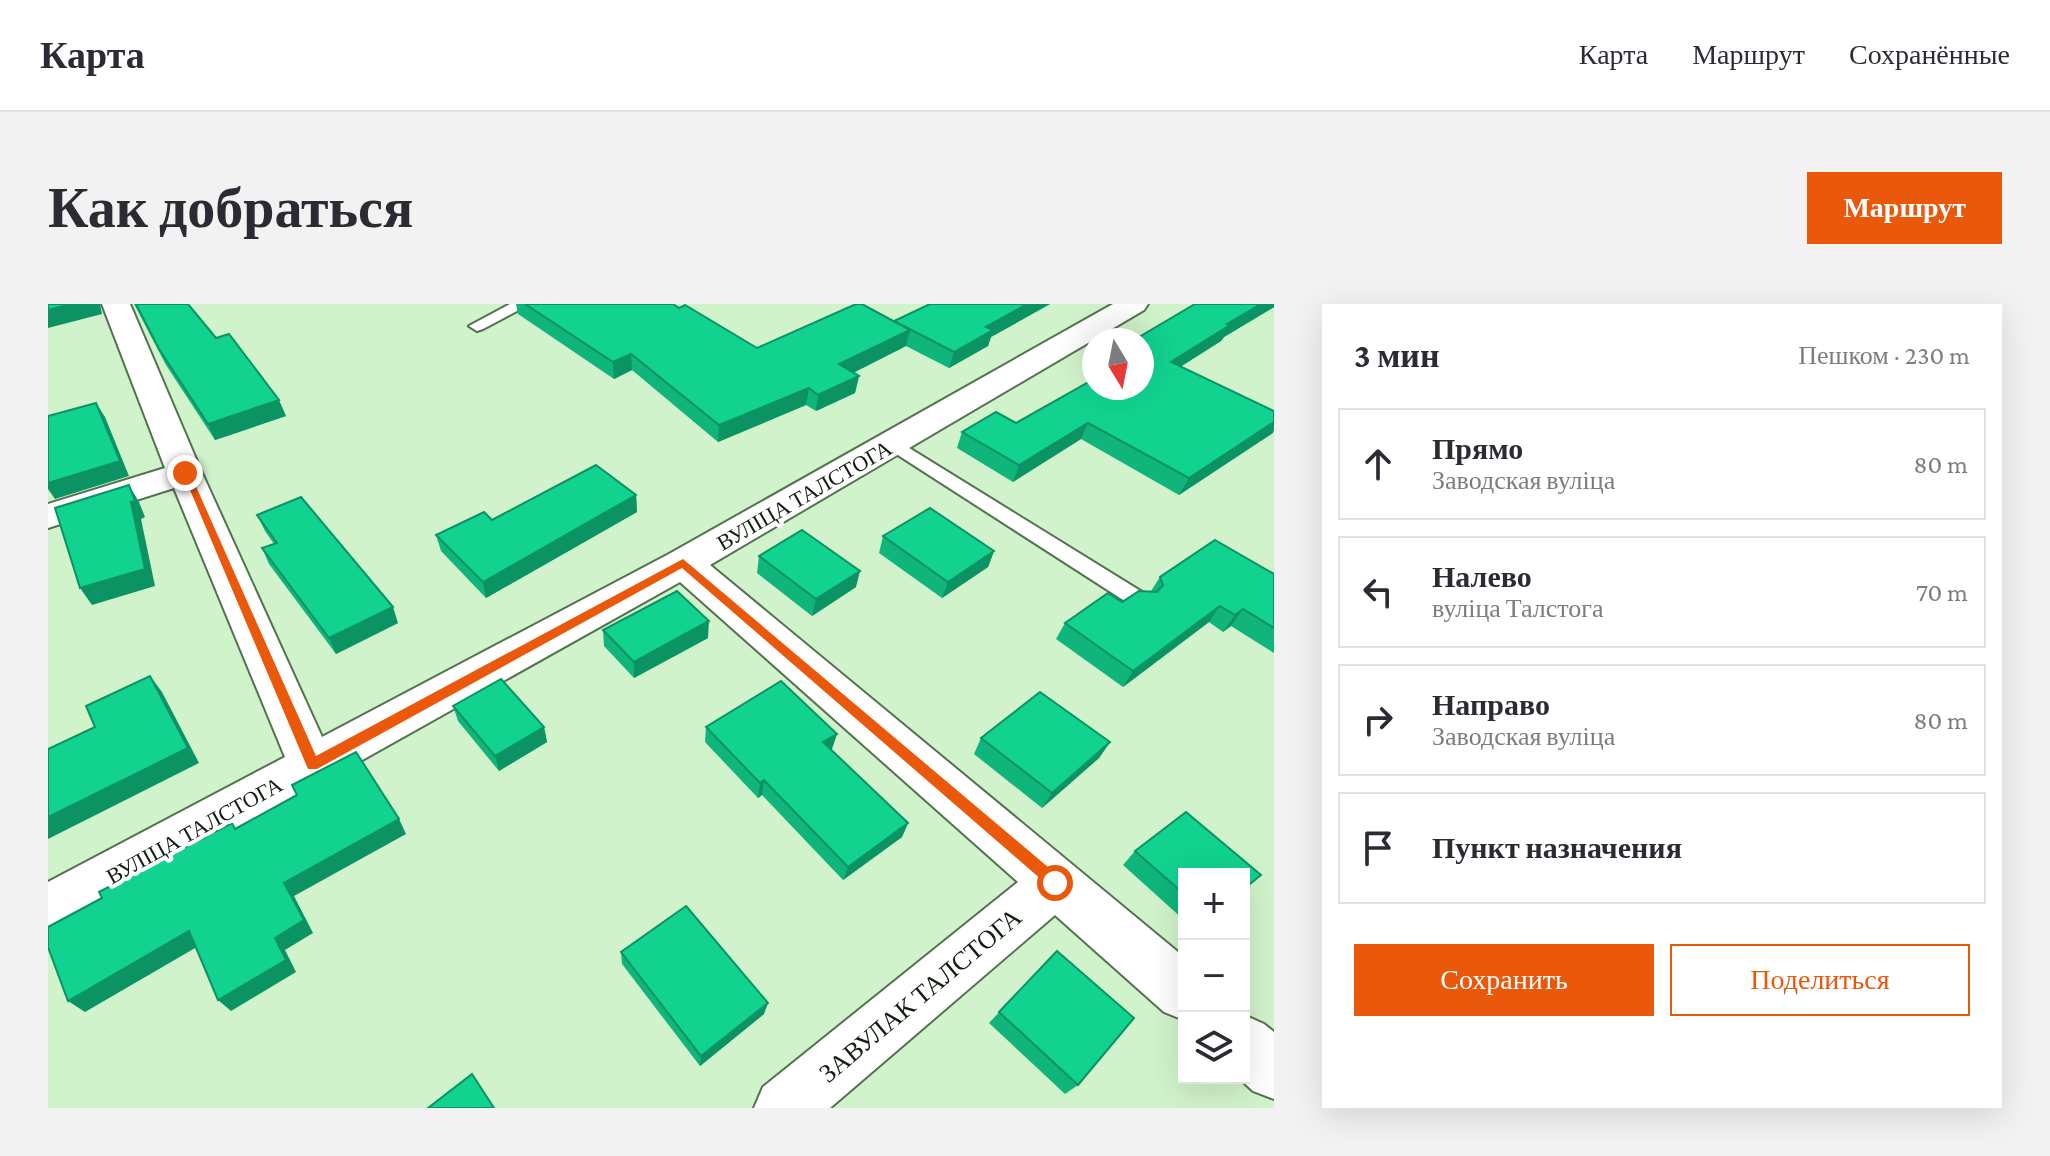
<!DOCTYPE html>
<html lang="ru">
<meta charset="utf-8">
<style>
body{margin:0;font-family:"Crimson Pro",serif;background:#f2f2f3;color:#2b2b33}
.controls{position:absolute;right:24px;bottom:24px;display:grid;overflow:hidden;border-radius:0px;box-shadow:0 8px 32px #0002}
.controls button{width:72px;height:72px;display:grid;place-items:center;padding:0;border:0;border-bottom:2px solid #e1e1e2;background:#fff;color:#2b2b33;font:40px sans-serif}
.compass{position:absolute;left:1034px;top:24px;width:72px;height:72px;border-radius:50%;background:#fff;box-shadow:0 8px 32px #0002;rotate:170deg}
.stop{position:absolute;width:24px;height:24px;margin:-18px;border:6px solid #ea580c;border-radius:50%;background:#fff}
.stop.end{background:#ea580c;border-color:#fff;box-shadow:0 2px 8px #0008}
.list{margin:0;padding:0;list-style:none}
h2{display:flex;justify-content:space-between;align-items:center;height:104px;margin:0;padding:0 32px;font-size:34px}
h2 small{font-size:26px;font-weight:400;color:#7c7c81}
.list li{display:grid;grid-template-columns:52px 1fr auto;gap:24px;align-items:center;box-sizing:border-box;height:112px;margin:0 16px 16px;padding:0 16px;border:2px solid #e1e1e2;border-radius:0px}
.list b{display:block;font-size:30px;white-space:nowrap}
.list p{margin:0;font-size:26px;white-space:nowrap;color:#7c7c81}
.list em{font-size:26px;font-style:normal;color:#7c7c81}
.actions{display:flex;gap:16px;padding:24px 32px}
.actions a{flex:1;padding:18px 0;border:2px solid #ea580c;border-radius:0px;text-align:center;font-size:28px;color:#ea580c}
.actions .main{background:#ea580c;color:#fff}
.icon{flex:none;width:44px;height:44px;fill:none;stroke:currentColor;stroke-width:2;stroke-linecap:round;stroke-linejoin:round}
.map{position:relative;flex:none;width:1226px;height:804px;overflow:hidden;border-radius:0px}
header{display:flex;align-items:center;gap:48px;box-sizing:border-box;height:112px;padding:0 40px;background:#fff;border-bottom:2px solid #e1e1e2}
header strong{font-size:38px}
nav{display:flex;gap:44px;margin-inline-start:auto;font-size:28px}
.intro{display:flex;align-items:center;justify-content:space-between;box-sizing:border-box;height:192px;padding:0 48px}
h1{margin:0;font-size:56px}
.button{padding:20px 36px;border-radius:0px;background:#ea580c;color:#fff;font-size:28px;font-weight:700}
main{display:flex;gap:48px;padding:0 48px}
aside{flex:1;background:#fff;border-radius:0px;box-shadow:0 8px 32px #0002}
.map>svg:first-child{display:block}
</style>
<header>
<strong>Карта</strong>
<nav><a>Карта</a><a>Маршрут</a><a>Сохранённые</a></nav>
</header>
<div class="intro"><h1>Как добраться</h1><a class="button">Маршрут</a></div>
<main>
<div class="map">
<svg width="1226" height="804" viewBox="0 0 1226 804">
<rect width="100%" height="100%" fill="#d1f3cb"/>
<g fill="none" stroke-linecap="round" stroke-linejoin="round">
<defs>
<g id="lane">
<polygon points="462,0 482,0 435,25 429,27 421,22"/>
<polygon points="845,134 1099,291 1102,296 1099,301 1083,301 839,144 836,140 839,136"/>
</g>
<g id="street">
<polygon points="54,0 82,0 154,169 274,433 621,250 1065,0 1100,0 1096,6 662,261 1136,653 1136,716 1116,708 1007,611 782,804 706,804 715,783 970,578 632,278 18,622 0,629 0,578 237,453 126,184 0,224 0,200 117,164"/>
<polygon points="1196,711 1216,720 1226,728 1226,795 1205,787 1191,774 1196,774"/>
</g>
</defs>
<use href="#lane" stroke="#54724f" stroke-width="4"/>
<use href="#street" stroke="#54724f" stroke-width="4"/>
<use href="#lane" fill="#fff" fill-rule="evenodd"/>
<use href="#street" fill="#fff" fill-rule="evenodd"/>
</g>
<g fill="#0fb57b">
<polygon points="86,0 140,0 168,34 238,112 167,136 118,61"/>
<polygon points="468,0 625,0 709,44 846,17 882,0 1002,0 943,33 940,42 901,64 858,42 805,69 811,72 807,89 768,107 758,101 670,138 584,66 566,75 470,10"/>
<polygon points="1226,0 1226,3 1176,33 1173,37 1133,62 1226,107 1226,127 1131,191 1033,135 965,178 909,144 914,128 968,119"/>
<polygon points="588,191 589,208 438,294 393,247 388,231 444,216"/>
<polygon points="209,211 350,319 288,350 221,260 214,244 226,240 217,227"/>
<polygon points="835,232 946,247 940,263 894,294 831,249"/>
<polygon points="711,252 808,283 764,312 709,269"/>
<polygon points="1226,270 1226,349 1183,322 1175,328 1161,318 1075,383 1008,335 1017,319 1103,287 1112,273"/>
<polygon points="555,326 660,334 586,374 556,342"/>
<polygon points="405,402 496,423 499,438 451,467 410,417"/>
<polygon points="658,423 789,430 783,446 860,519 854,533 795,576 714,491 710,494 657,438"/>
<polygon points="933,434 1062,438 1051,454 994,504 926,450"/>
<polygon points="1087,547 1136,570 1136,616 1075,561"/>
<polygon points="1009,647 1030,781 1017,790 941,719"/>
<polygon points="573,648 716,710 652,762 574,660"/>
</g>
<g fill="#0c9364">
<polygon points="23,0 52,0 54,10 0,24 0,6"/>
<polygon points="979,0 1002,0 943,33 940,42 901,64 906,48 938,23"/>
<polygon points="1213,0 1226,0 1226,3 1176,33 1173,37 1115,74 1123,58 1179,20"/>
<polygon points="862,26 858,42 789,77 791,60"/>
<polygon points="583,50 584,66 566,75 565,58"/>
<polygon points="811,72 807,89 768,107 770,91"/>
<polygon points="761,84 758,101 670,138 671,121"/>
<polygon points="231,96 238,112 167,136 160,120"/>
<polygon points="48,99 57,113 81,172 7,195 0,185 0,179"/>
<polygon points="1226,118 1225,129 1131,191 1141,174"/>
<polygon points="1040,119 1033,135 965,178 971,161"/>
<polygon points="81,181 91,198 97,213 93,215 107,282 44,301 32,284 83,198"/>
<polygon points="588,191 589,208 438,294 435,278"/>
<polygon points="946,247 940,263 894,294 900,278"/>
<polygon points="812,267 808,283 764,312 768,295"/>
<polygon points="1172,302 1161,318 1075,383 1085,367"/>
<polygon points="345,303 350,319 288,350 281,334"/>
<polygon points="1195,305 1183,322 1175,328 1187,311"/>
<polygon points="661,317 660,334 586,374 586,358"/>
<polygon points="102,372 114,388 151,459 0,535 0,513"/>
<polygon points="496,423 499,438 451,467 447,452"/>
<polygon points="789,430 784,445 771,454 775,438"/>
<polygon points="1062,438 1051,454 994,504 1004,489"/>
<polygon points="716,476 714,491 710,494 712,479"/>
<polygon points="351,515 358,530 246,592 265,629 237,646 248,668 183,707 170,696 227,634 236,579"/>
<polygon points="860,519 854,533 795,576 800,563"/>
<polygon points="141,627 154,640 37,708 20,697"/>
<polygon points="720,699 716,710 652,762 653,752"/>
</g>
<g fill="#11d28f" stroke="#0c9364" stroke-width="2">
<polygon points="0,0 23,0 0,6"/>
<polygon points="88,0 140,0 168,34 181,30 231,96 160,120 111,45"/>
<polygon points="477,0 625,0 631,4 637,1 709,44 808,0 814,0 862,26 791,60 811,72 770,91 761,84 671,121 583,50 565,58"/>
<polygon points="882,0 979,0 938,23 945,26 906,48 846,17"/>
<polygon points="1147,0 1213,0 1179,20 1182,21 1123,58 1226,107 1226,118 1141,174 1040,119 971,161 914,128 948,108 968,119 1046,75 1046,84 1094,84 1094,36 1086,36"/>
<polygon points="48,99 72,157 0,179 0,112"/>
<polygon points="548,161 588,191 435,278 388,231 436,208 444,216"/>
<polygon points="81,181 87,197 83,198 97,265 32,284 7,204"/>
<polygon points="253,193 345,303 281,334 214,244 229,239 209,211"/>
<polygon points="882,204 946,247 900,278 835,232"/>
<polygon points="754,226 812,267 768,295 711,252"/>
<polygon points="1167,236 1226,270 1226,324 1195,305 1187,311 1172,302 1085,367 1017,319 1060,289 1074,298 1091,287 1109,288 1115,281 1112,273"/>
<polygon points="629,287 661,317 586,358 555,326"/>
<polygon points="102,372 140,444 0,513 0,445 47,423 38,402"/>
<polygon points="453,375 496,423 447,452 405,402"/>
<polygon points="733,377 789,430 775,438 860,519 800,563 716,476 712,479 658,423"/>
<polygon points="992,388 1062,438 1004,489 933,434"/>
<polygon points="308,448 351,515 236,579 256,616 227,634 238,656 170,696 141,627 20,697 0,643 0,623 54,594 51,588 184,519 187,525 249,491 244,481"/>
<polygon points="1138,508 1213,571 1196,585 1196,570 1136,570 1136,590 1087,547"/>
<polygon points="638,602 720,699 653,752 573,648"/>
<polygon points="1009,647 1086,714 1030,781 951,708"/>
<polygon points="424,770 446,804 380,804"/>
</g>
<polygon fill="#ea580c" points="134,167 142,169 268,452 635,255 1013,574 1013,583 1002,583 634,264 269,465 260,465"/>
<g text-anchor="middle" stroke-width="8" stroke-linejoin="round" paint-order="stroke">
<g font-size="22" fill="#111d0f" stroke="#fff">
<text transform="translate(756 191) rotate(-30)" y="8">ВУЛІЦА ТАЛСТОГА</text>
<text transform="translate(146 526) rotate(-29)" y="8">ВУЛІЦА ТАЛСТОГА</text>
</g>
<g font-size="26" fill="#111d0f" stroke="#fff">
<text transform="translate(872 691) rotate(-40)" y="9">ЗАВУЛАК ТАЛСТОГА</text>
</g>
</g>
</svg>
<div class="controls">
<button>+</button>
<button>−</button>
<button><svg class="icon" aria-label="layers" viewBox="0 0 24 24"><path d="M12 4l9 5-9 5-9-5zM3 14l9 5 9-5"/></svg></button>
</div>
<svg class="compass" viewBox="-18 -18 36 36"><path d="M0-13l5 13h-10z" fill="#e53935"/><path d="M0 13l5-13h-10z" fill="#7c7c81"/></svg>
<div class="stop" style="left:1007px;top:579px"></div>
<div class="stop end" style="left:137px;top:169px"></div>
</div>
<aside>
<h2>3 мин<small>Пешком · 230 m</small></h2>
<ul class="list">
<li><svg class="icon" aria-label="ahead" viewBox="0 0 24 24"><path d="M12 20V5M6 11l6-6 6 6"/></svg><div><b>Прямо</b><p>Заводская вуліца</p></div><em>80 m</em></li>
<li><svg class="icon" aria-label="left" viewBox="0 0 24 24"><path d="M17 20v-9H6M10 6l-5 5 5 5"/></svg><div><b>Налево</b><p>вуліца Талстога</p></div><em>70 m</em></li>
<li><svg class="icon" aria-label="right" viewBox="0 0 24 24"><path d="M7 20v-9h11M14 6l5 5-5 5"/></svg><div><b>Направо</b><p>Заводская вуліца</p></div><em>80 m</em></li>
<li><svg class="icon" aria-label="arrive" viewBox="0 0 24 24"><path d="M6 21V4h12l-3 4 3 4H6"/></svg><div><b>Пункт назначения</b></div></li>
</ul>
<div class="actions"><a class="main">Сохранить</a><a>Поделиться</a></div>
</aside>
</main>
